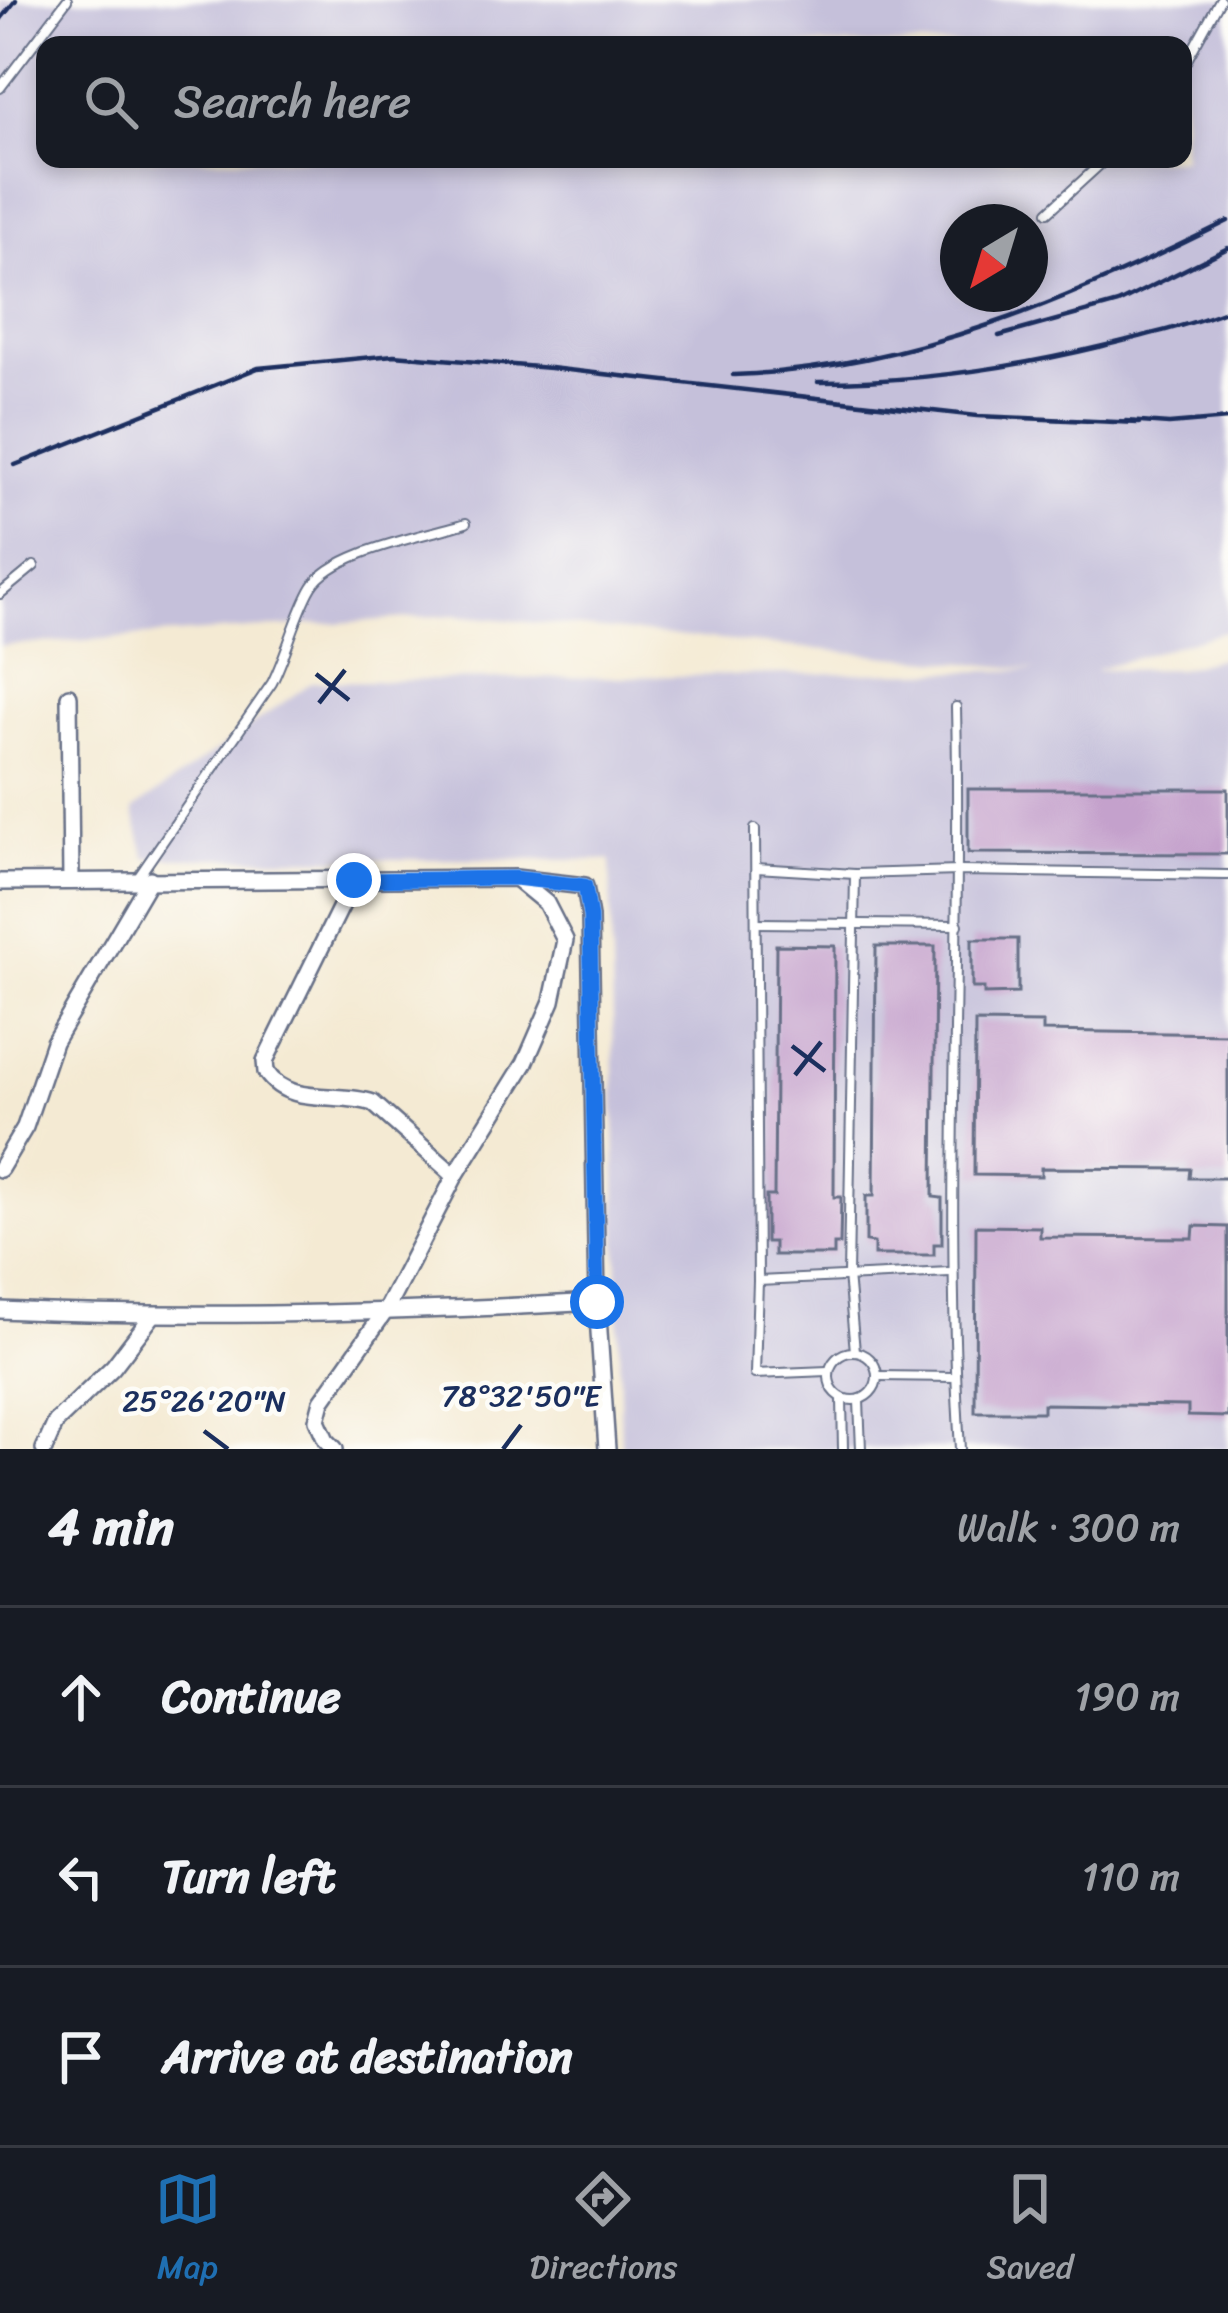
<!DOCTYPE html>
<meta charset="utf-8">
<style>
body{margin:0;font-family:Sriracha,sans-serif;background:#20242c;color:#f1f3f6}
.compass{position:absolute;left:940px;top:204px;width:108px;height:108px;border-radius:50%;background:#171b24;box-shadow:0 6px 18px #0003;rotate:218deg}
.stop{position:absolute;width:36px;height:36px;margin:-27px;border:9px solid #1a73e8;border-radius:50%;background:#fff}
.stop.end{background:#1a73e8;border-color:#fff;box-shadow:0 3px 12px #0008}
.list{margin:0;padding:0;list-style:none}
h2{display:flex;justify-content:space-between;align-items:center;height:156px;margin:0;padding:0 48px;font-size:51px}
h2 small{font-size:39px;font-weight:400;color:#9ea1a6}
.list li{display:grid;grid-template-columns:78px 1fr auto;gap:36px;align-items:center;box-sizing:border-box;height:180px;padding:0 48px;border-top:3px solid #363941}
.list b{display:block;font-size:45px;white-space:nowrap}
.list em{font-size:39px;font-style:normal;color:#9ea1a6}
.icon{flex:none;width:66px;height:66px;fill:none;stroke:currentColor;stroke-width:2;stroke-linecap:round;stroke-linejoin:round}
.map{position:relative;flex:none;width:1228px;height:1449px;overflow:hidden}
.search{position:absolute;background:#171b24;box-shadow:0 6px 18px #0003;left:36px;right:36px;top:36px;height:132px;display:flex;align-items:center;gap:30px;box-sizing:border-box;padding:0 42px;border-radius:24px;color:#9ea1a6;font-size:45px}
.sheet{height:696px;background:#171b24}
nav{display:flex;justify-content:space-around;align-items:center;box-sizing:border-box;height:168px;border-top:3px solid #363941;background:#171b24;font-size:33px;color:#9ea1a6}
nav a{display:grid;justify-items:center;gap:6px}
nav .on{color:#1f6fb2}
.map>svg:first-child{display:block}
</style>
<div class="map">
<svg width="1228" height="1449" viewBox="0 0 1228 1449">
<rect width="100%" height="100%" fill="#fdfcf7"/>
<filter id="ink" filterUnits="userSpaceOnUse"><feTurbulence type="fractalNoise" baseFrequency=".00833" numOctaves="2"/><feDisplacementMap in="SourceGraphic" scale="24" xChannelSelector="R" yChannelSelector="G"/><feConvolveMatrix kernelMatrix="1 2 1 2 8 2 1 2 1" color-interpolation-filters="sRGB"/></filter>
<filter id="wash" filterUnits="userSpaceOnUse"><feTurbulence type="fractalNoise" baseFrequency=".004" numOctaves="4" result="noise"/><feDisplacementMap in="SourceGraphic" scale="48" xChannelSelector="R" yChannelSelector="G"/><feGaussianBlur stdDeviation="2.7" result="paint"/><feColorMatrix in="noise" values="0 0 0 0 0 0 0 0 0 0 0 0 0 0 0 0 0 1.4 0 .05"/><feComposite in="paint" operator="in"/></filter>
<g filter="url(#wash)">
<rect width="100%" height="100%" fill="#f4ead3"/>
<path fill="#c5c0da" fill-rule="evenodd" d="M0 0H1228V630L1094 670 1179 669 1228 656V1449H621L610 860 146 858 133 810 312 682 1038 670 455 615 0 646ZM45 45H1183V159H45ZM958 222H1030V294H958Z"/>
<g id="blocks">
<g fill="#c4a1cc">
<polygon points="968,789 1228,789 1228,854 968,853"/>
<polygon points="972,939 1018,939 1018,993 984,994 984,988 972,988"/>
<polygon points="776,945 835,946 834,1197 841,1197 840,1244 834,1244 834,1255 774,1255 774,1242 766,1242 766,1196 774,1196"/>
<polygon points="876,946 935,946 933,1197 942,1198 942,1244 934,1244 934,1255 874,1255 874,1243 866,1242 866,1196 874,1196"/>
<polygon points="975,1022 1043,1023 1043,1031 1228,1034 1228,1178 1189,1178 1190,1169 1041,1168 1041,1176 974,1175"/>
<polygon points="976,1226 1040,1227 1040,1237 1193,1238 1194,1226 1228,1227 1228,1417 1188,1416 1188,1406 1043,1404 1043,1412 975,1412"/>
</g>
</g>
</g>
<g filter="url(#ink)">
<use href="#blocks" fill-opacity="0" stroke="#677087" stroke-width="3"/>
<g fill="none" stroke-linecap="round" stroke-linejoin="round">
<defs>
<g id="lane">
<polyline points="1183,67 1220,0"/>
<polyline points="0,88 67,0"/>
<polyline points="1048,212 1106,159"/>
<polyline points="0,594 34,566"/>
<path d="M956 707C962 954 944 1202 960 1449"/>
<polyline points="755,829 758,1281"/>
<polyline points="756,868 855,874 959,871 1228,875"/>
<polyline points="855,874 848,1275 855,1351"/>
<path d="M137 879 272 683C287 653 297 612 312 587 333 551 426 536 466 523"/>
<polyline points="757,923 958,925"/>
<circle cx="853" cy="1376" r="24"/>
<polyline points="828,1371 755,1374 758,1281 950,1272"/>
<polyline points="878,1376 955,1377"/>
<polyline points="842,1399 843,1449"/>
<polyline points="859,1401 861,1449"/>
</g>
<g id="street">
<polyline points="69,696 71,881"/>
<path d="M354 880 265 1061 266 1072C289 1107 338 1091 373 1103L455 1176"/>
<polyline points="0,882 515,878 585,886 590,917 597,1302 607,1449"/>
<polyline points="0,1169 25,1127 54,1042 150,879"/>
<path d="M0 1310C199 1319 398 1313 597 1302"/>
<polyline points="44,1449 56,1422 113,1367 153,1315"/>
<polyline points="335,1449 326,1440 317,1420 322,1401 384,1313 455,1176 525,1063 552,1001 565,940 546,903 518,880"/>
</g>
</defs>
<use href="#lane" stroke="#677087" stroke-width="12"/>
<use href="#street" stroke="#677087" stroke-width="20"/>
<use href="#lane" stroke="#fff" stroke-width="8"/>
<use href="#street" stroke="#fff" stroke-width="15"/>
<g stroke="#1b2f5e" stroke-width="4.5">
<polyline points="0,20 16,0"/>
<polyline points="999,336 1118,303 1228,248"/>
<path d="M733 375C909 369 1073 299 1228 221"/>
<path d="M818 382C917 382 1008 369 1103 346 1146 335 1187 326 1228 310"/>
<polyline points="1126,421 1169,424 1228,419"/>
<polyline points="15,465 258,368 394,355 550,368 977,416 1139,423"/>
</g>
</g>
</g>
<g fill="none" stroke-linecap="round" stroke-linejoin="round" filter="url(#ink)">
<polyline stroke="#1a73e8" stroke-width="15" points="354,880 515,878 585,886 590,917 597,1302"/>
</g>
<path fill="none" stroke="#1b2f5e" stroke-width="4.5" d="M316 674 349 700M319 703 345 670M792 1046 825 1071M795 1075 821 1042M204 1431 228 1449M503 1449 521 1425"/>
<g font-size="30" text-anchor="middle" fill="#1b2f5e" stroke="#fdfcf7" stroke-width="9" stroke-linejoin="round" paint-order="stroke">
<text x="521" y="1406">78°32'50"E</text>
<text x="204" y="1411">25°26'20"N</text>
</g>
</svg>
<svg class="compass" viewBox="-18 -18 36 36"><path d="M0-13l5 13h-10z" fill="#e53935"/><path d="M0 13l5-13h-10z" fill="#9ea1a6"/></svg>
<div class="stop" style="left:597px;top:1302px"></div>
<div class="stop end" style="left:354px;top:880px"></div>
<div class="search"><svg class="icon" aria-label="search" viewBox="0 0 24 24"><circle cx="10" cy="10" r="6"/><path d="M15 15l6 6"/></svg>Search here</div>
</div>
<section class="sheet">
<h2>4 min<small>Walk · 300 m</small></h2>
<ul class="list">
<li><svg class="icon" aria-label="ahead" viewBox="0 0 24 24"><path d="M12 20V5M6 11l6-6 6 6"/></svg><div><b>Continue</b></div><em>190 m</em></li>
<li><svg class="icon" aria-label="left" viewBox="0 0 24 24"><path d="M17 20v-9H6M10 6l-5 5 5 5"/></svg><div><b>Turn left</b></div><em>110 m</em></li>
<li><svg class="icon" aria-label="arrive" viewBox="0 0 24 24"><path d="M6 21V4h12l-3 4 3 4H6"/></svg><div><b>Arrive at destination</b></div></li>
</ul>
</section>
<nav>
<a class="on"><svg class="icon" aria-label="map" viewBox="0 0 24 24"><path d="M3 6l6-2 6 2 6-2v14l-6 2-6-2-6 2zM9 4v14M15 6v14"/></svg>Map</a>
<a><svg class="icon" aria-label="directions" viewBox="0 0 24 24"><path d="M12 3l9 9-9 9-9-9zM9 14v-3h6M13 9l2 2-2 2"/></svg>Directions</a>
<a><svg class="icon" aria-label="saved" viewBox="0 0 24 24"><path d="M7 4h10v16l-5-4-5 4z"/></svg>Saved</a>
</nav>
